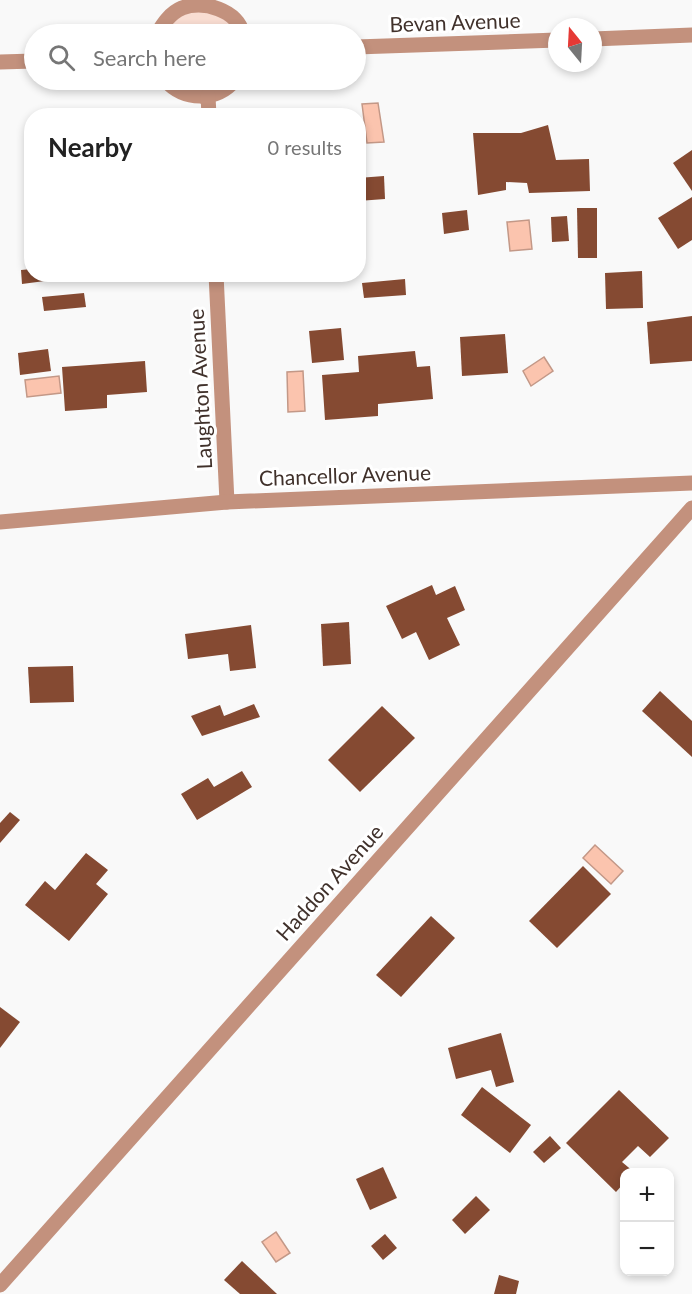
<!DOCTYPE html>
<meta charset="utf-8">
<style>
body{margin:0;font-family:Lato,sans-serif;background:#f2f2f2;color:#222}
.controls{position:absolute;right:18px;bottom:18px;display:grid;overflow:hidden;border-radius:12px;box-shadow:0 3px 9px #0003}
.controls button{width:54px;height:54px;display:grid;place-items:center;padding:0;border:0;border-bottom:2px solid #e0e0e0;background:#fff;color:#222;font:30px sans-serif}
.compass{position:absolute;left:548px;top:18px;width:54px;height:54px;border-radius:50%;background:#fff;box-shadow:0 3px 9px #0003;rotate:342deg}
.list{margin:0;padding:0;list-style:none}
h2{display:flex;justify-content:space-between;align-items:center;height:78px;margin:0;padding:0 24px;font-size:26px}
h2 small{font-size:20px;font-weight:400;color:#767676}
.icon{flex:none;width:33px;height:33px;fill:none;stroke:currentColor;stroke-width:2;stroke-linecap:round;stroke-linejoin:round}
.map{position:relative;flex:none;width:692px;height:1294px;overflow:hidden}
.search{position:absolute;background:#fff;box-shadow:0 3px 9px #0003;left:24px;top:24px;width:342px;height:66px;display:flex;align-items:center;gap:15px;box-sizing:border-box;padding:0 21px;border-radius:33px;color:#767676;font-size:22px}
.panel{position:absolute;background:#fff;box-shadow:0 3px 9px #0003;left:24px;top:108px;width:342px;height:174px;border-radius:24px}
.map>svg:first-child{display:block}
</style>
<div class="map">
<svg width="692" height="1294" viewBox="0 0 692 1294">
<rect width="100%" height="100%" fill="#f9f9f9"/>
<g fill="#f9ddd2">
<polygon points="181,8 224,10 243,34 157,34"/>
<polygon points="165,80 235,80 208,96"/>
</g>
<g fill="#fbc4ae" stroke="#c39887" stroke-width="1.5">
<polygon points="378,103 384,142 367,143 362,104"/>
<polygon points="529,220 532,249 510,251 507,222"/>
<polygon points="544,357 553,371 531,386 523,371"/>
<polygon points="303,371 305,411 288,412 287,372"/>
<polygon points="59,376 61,393 27,397 25,380"/>
<polygon points="595,845 623,871 611,884 583,858"/>
<polygon points="276,1232 290,1253 276,1262 262,1242"/>
</g>
<g fill="#854a32">
<polygon points="548,125 556,160 589,159 590,191 529,193 527,183 506,182 506,190 478,195 473,133 521,133"/>
<polygon points="692,150 692,191 673,163"/>
<polygon points="384,176 385,199 358,201 358,178"/>
<polygon points="692,197 692,240 678,249 658,218"/>
<polygon points="577,208 597,208 597,258 578,258"/>
<polygon points="467,210 469,230 444,234 442,213"/>
<polygon points="567,216 569,241 552,242 551,217"/>
<polygon points="32,269 32,274 74,274 75,277 22,284 21,270"/>
<polygon points="642,271 643,308 606,309 605,273"/>
<polygon points="405,279 406,295 364,298 362,283"/>
<polygon points="84,293 86,307 44,311 42,297"/>
<polygon points="692,316 692,361 650,364 647,322"/>
<polygon points="341,328 344,360 312,363 309,331"/>
<polygon points="505,334 508,373 462,376 460,337"/>
<polygon points="48,349 51,371 20,375 18,353"/>
<polygon points="415,351 417,367 430,366 433,399 378,404 378,416 325,420 322,375 359,372 358,356"/>
<polygon points="145,361 147,392 107,395 107,408 65,411 62,367"/>
<polygon points="432,585 436,595 455,586 465,610 447,618 460,645 429,660 416,632 402,639 386,606"/>
<polygon points="349,622 351,664 323,666 321,624"/>
<polygon points="251,625 256,668 230,671 228,654 188,659 185,634"/>
<polygon points="73,666 74,702 30,703 28,667"/>
<polygon points="660,691 692,721 692,757 642,711"/>
<polygon points="254,704 260,717 202,736 191,716 220,705 224,716"/>
<polygon points="382,706 415,738 360,792 328,760"/>
<polygon points="242,771 252,787 197,820 181,794 208,778 214,787"/>
<polygon points="10,812 20,820 0,843 0,823"/>
<polygon points="86,853 108,870 96,884 108,894 69,941 25,905 45,881 55,890"/>
<polygon points="583,866 611,894 557,948 529,921"/>
<polygon points="431,916 455,938 401,997 376,975"/>
<polygon points="0,1007 20,1022 0,1048"/>
<polygon points="501,1033 514,1082 496,1087 491,1070 456,1079 448,1048"/>
<polygon points="482,1087 531,1125 510,1153 461,1115"/>
<polygon points="619,1090 669,1138 650,1157 638,1146 622,1162 634,1172 624,1172 624,1183 616,1192 566,1143"/>
<polygon points="550,1136 561,1148 544,1163 533,1152"/>
<polygon points="383,1167 397,1198 370,1210 356,1179"/>
<polygon points="476,1196 490,1210 465,1234 452,1220"/>
<polygon points="385,1234 397,1248 383,1260 371,1246"/>
<polygon points="242,1261 277,1294 240,1294 224,1280"/>
<polygon points="499,1275 519,1281 516,1294 494,1294"/>
</g>
<g fill="none" stroke-linecap="round" stroke-linejoin="round">
<g stroke="#c3917d" stroke-width="15">
<path d="M157 34C163 24 170 13 182 8 204 0 237 10 243 34"/>
<polyline points="593,39 692,35"/>
<polyline points="356,47 557,40"/>
<polyline points="0,62 34,61"/>
<path d="M165 80C184 101 216 102 235 80"/>
<polyline points="208,96 209,116"/>
<polyline points="216,274 227,502"/>
<polyline points="0,522 227,502 692,483"/>
<polyline points="0,1285 692,508"/>
</g>
</g>
<g text-anchor="middle" stroke-width="6" stroke-linejoin="round" paint-order="stroke">
<g font-size="21" fill="#40312b" stroke="#fff">
<text transform="translate(455 23) rotate(-2)" y="7">Bevan Avenue</text>
<text transform="translate(201 389) rotate(-93)" y="7">Laughton Avenue</text>
<text transform="translate(345 476) rotate(-2)" y="7">Chancellor Avenue</text>
<text transform="translate(330 883) rotate(-48)" y="7">Haddon Avenue</text>
</g>
</g>
</svg>
<div class="controls">
<button>+</button>
<button>−</button>
</div>
<svg class="compass" viewBox="-18 -18 36 36"><path d="M0-13l5 13h-10z" fill="#e53935"/><path d="M0 13l5-13h-10z" fill="#767676"/></svg>
<div class="search"><svg class="icon" aria-label="search" viewBox="0 0 24 24"><circle cx="10" cy="10" r="6"/><path d="M15 15l6 6"/></svg>Search here</div>
<section class="panel">
<h2>Nearby<small>0 results</small></h2>
<ul class="list">
</ul>
</section>
</div>
